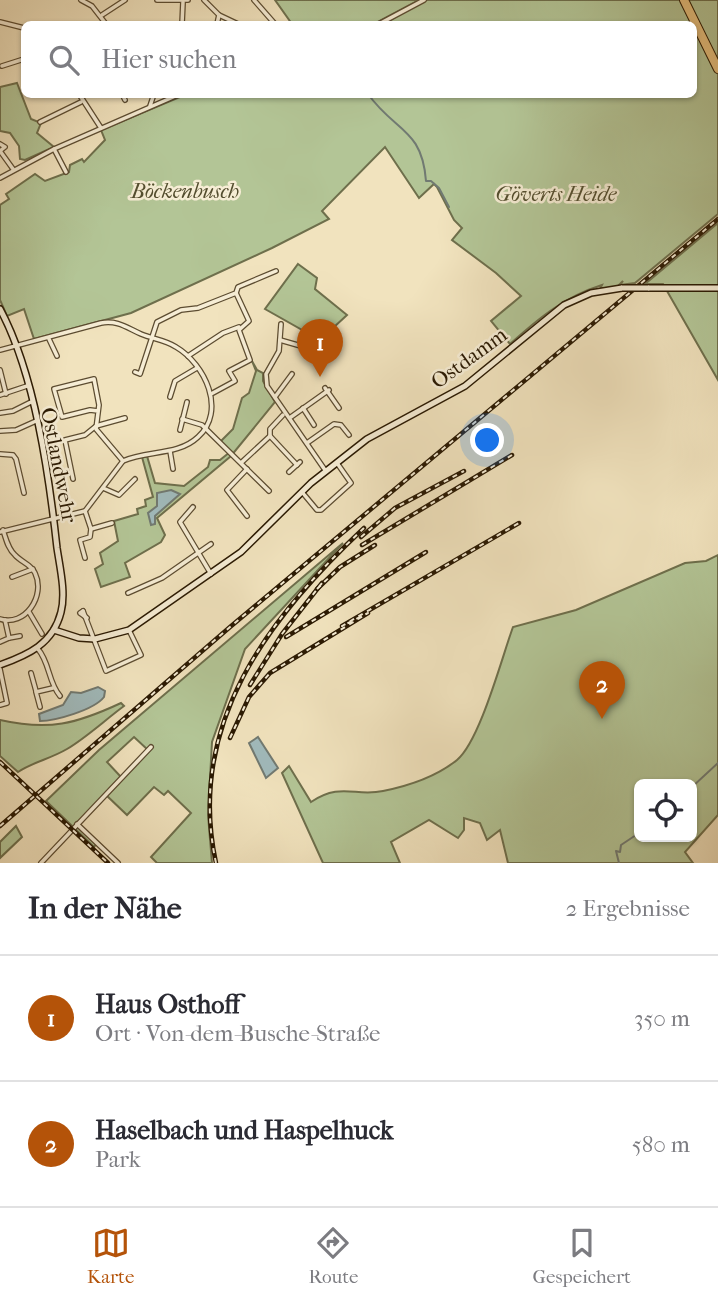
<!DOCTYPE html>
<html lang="de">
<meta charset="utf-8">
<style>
body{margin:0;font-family:"IM FELL French Canon",serif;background:#f2f2f3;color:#2b2b33}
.controls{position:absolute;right:21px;bottom:21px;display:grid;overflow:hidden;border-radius:10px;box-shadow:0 2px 5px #0004}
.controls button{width:63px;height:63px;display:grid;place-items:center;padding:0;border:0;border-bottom:2px solid #e1e1e2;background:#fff;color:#2b2b33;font:35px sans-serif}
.you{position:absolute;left:488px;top:441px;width:24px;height:24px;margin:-18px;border:5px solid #fff;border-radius:50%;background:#1a73e8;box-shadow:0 0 0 10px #1a73e833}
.badge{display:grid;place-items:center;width:46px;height:46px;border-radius:50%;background:#b45309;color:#fff;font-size:23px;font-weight:700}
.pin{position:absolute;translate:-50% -58px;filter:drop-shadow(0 2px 4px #0008)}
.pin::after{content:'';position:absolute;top:37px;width:24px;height:21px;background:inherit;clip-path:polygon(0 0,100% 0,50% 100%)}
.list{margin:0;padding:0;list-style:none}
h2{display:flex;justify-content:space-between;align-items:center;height:91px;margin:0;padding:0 28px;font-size:30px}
h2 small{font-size:23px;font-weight:400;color:#7c7c81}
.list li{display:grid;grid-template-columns:46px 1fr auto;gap:21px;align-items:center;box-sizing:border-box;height:126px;padding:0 28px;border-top:2px solid #e1e1e2}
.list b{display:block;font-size:26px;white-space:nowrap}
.list p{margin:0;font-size:23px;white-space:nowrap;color:#7c7c81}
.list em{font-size:23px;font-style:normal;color:#7c7c81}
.icon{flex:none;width:38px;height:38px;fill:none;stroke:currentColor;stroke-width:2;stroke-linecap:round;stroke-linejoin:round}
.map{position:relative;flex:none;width:718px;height:863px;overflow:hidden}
.search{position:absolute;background:#fff;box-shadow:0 2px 5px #0004;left:21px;right:21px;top:21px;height:77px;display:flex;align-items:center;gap:18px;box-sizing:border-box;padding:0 24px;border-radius:10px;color:#7c7c81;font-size:26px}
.sheet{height:343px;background:#fff}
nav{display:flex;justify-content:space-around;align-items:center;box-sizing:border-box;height:98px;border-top:2px solid #e1e1e2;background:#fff;font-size:19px;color:#7c7c81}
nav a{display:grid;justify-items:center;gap:4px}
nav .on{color:#b45309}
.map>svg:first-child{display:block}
</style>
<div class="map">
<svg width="718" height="863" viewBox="0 0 718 863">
<rect width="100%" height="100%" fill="#f1e3be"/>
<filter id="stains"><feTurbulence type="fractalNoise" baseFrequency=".00286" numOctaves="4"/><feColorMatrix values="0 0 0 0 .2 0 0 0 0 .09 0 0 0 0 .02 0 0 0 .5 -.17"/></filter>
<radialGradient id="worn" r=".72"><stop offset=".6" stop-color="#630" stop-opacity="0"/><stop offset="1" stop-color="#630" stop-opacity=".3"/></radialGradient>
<g fill="#b3c596" stroke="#6e6f4c" stroke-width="2" fill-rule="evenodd">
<polygon points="275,0 419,0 374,24 292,24"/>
<path d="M426 0H718V214L635 283 620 285 623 281 616 288 599 291 602 285C564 297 539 318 510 344L491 321 521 296 496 273 452 240 462 228 454 220 437 187 434 184 419 198 385 147 322 211 329 219 272 248 131 313 34 339 24 309 7 316 0 300V205L9 199 6 194 35 174 45 181 69 172 70 165 82 159 84 162 105 140 101 130 187 94H694V24H383Z"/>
<polygon points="17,83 31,119 41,123 37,133 54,147 25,160 20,159 19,146 10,133 0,131 0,87"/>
<polygon points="718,223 718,380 663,284 645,284"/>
<polygon points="298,264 317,278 315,289 347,315 320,340 265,309"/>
<polygon points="252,361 257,370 263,373 263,381 275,402 231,456 157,518 165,535 161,542 125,563 130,577 101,587 95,569 103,564 100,553 118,541 114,521 138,514 137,509 146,506 145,500 153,497 142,457 147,456 155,483 184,486 208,467 210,460 220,460 230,452 220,442 233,429 242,398 249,393 256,371"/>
<path d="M343 543 245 649 212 742 208 815 212 863H157L151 857 191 813 168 791 164 795 154 787 127 815 106 795 77 824 97 843 94 847 46 801 99 750ZM134 737 148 750 121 777 107 762Z"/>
<path d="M718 555V815L685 852 693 863H508L500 830 487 840 480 823 464 818V830L458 838 429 820 391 842 400 863H323L282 773 289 766 311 802C341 782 355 797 383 791 408 786 437 776 457 760 480 741 502 657 513 627L576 610 685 563 706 561ZM639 784H692V837H639Z"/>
<path d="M121 703 124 706C105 720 87 737 67 749 50 759 33 762 18 772L0 756V720C49 731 76 724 121 703Z"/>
<polygon points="16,826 22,837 0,858 0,842"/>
</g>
<g fill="#a1bbbd" stroke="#717a72" stroke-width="2">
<polygon points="171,490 180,494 155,516 155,524 151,525 148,513 157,506 157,493"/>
<path d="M98 687 105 691 104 697C94 710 55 721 40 721L39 714 63 705 71 692 81 693Z"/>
<polygon points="258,737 278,768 266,778 249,743"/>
</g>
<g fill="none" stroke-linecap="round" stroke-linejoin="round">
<g stroke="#717a72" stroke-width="2">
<path d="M368 94C395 132 422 128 426 181H431L439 188 449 207"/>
<polyline points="692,787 718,763"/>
<polyline points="619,863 616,851 620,852 621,845 639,833"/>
</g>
<defs>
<g id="street">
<polyline points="81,0 92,6 106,24"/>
<polyline points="157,0 188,0"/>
<polyline points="204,0 219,15 217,24"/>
<polyline points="254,0 275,24"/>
<polyline points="102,15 125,0"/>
<polyline points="219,15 238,24"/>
<polyline points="0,22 24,28"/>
<polyline points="182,24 183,2"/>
<polyline points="379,24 424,0"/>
<polyline points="2,66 24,59"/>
<polyline points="79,94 101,128"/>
<polyline points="122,94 125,100"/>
<polyline points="150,106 154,94"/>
<polyline points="40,122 81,102"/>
<polyline points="0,144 5,147 0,151"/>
<polyline points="54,149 66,172"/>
<polyline points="0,151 13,169"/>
<polyline points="0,178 54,149 180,94"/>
<polyline points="281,324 279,351 266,374 267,386 325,470"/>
<polyline points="49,339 57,356"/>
<polyline points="280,340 322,352"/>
<path d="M0 350 101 323C118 320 127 328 141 334 153 339 166 340 176 347 205 364 227 411 198 437 178 456 147 450 123 461L85 511 0 532"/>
<polyline points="188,356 223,333 239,327"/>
<polyline points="0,370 6,394"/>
<polyline points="135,372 140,374 157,322 181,310 198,308 236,293 238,287 276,271"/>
<polyline points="325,388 339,408"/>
<polyline points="211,394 235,381 229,371 250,360 239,330 249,321 236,293"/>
<polyline points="0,395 27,386"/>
<polyline points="170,397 175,381 197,368"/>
<polyline points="275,397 292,374"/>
<polyline points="303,408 314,425"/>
<polyline points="98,411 90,410 62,417 54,389 94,379 99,405 96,429 123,461"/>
<polyline points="0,413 13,411 31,402"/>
<polyline points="291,417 329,390"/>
<polyline points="182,419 202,425 269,491"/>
<polyline points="180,430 187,402"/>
<polyline points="0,431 16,430 36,421"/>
<polyline points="270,436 270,429 283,415"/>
<polyline points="307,443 334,424 341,425 349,435"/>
<polyline points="170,451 173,469"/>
<polyline points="0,454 13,455 16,459 24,493"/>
<polyline points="242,462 270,436 297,465"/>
<polyline points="289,472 300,462"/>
<polyline points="73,479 65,440 85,435 96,426 125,418"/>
<polyline points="103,488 119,495 135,479"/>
<polyline points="302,492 317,510 321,510 351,483 337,463"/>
<polyline points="193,507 180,522 211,574"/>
<polyline points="85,511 91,529 112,523"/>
<polyline points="247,516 227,490 247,469"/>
<polyline points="85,558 80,540 90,537 91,529"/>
<polyline points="12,577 33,569"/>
<polyline points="128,593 162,578 211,544"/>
<polyline points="83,611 106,671 141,655 129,630"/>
<polyline points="83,611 80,613 87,618"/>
<polyline points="29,612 42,634"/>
<path d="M0 619C25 627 46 596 35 573 31 564 21 562 15 555 8 549 6 539 3 530"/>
<polyline points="9,638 20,636"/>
<polyline points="0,642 9,638 5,620"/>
<path d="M38 649C50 663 48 682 60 696"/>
<polyline points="0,669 7,703 0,705"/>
<polyline points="31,673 36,691"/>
<polyline points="40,707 36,692 53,688"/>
<polyline points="77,824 118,863"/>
<polyline points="41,863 151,747"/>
</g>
<g id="secondary">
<polyline points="648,288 718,288"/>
<path d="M0 309C35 374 49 475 57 548 60 568 66 593 61 612 53 644 28 655 0 665"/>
<polyline points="54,630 79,638 95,639 129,630 241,552 311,483 367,439 465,386 564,305 591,293 622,288"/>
</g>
<polyline id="highway" points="684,0 718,69"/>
</defs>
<use href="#street" stroke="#5c4c31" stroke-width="6"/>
<use href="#secondary" stroke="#2a1902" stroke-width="8"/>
<use href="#highway" stroke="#2a1902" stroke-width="10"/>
<use href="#street" stroke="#f6edd5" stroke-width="3.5"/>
<use href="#secondary" stroke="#f6edd5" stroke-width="5"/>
<use href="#highway" stroke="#e8c27f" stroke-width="8"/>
<defs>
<g id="rail">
<polyline points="361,537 395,508 464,471"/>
<polyline points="362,545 512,455"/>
<polyline points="317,589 340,567 375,545"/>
<polyline points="286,637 426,552"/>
<polyline points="250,685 282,634 322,583"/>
<polyline points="230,738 249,697 270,673 368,613 342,626 519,523"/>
<polyline points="0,762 108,863"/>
<polyline points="0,826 230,627 718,219"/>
<path d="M216 863C186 724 269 617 364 528"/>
</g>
</defs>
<use href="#rail" stroke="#2a1902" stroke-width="4.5"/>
<use href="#rail" stroke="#f6edd5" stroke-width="2" stroke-dasharray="5" stroke-linecap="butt"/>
<defs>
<polyline id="secondary-bridge" points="622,288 648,288"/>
</defs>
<use href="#secondary-bridge" stroke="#2a1902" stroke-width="8" stroke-linecap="butt"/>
<use href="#secondary-bridge" stroke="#f6edd5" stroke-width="5"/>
</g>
<g text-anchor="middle" stroke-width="5" stroke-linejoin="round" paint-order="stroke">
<g font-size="21" font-style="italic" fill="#534d2e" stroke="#f6edd5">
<text x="185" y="198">Böckenbusch</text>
<text x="556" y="201">Göverts Heide</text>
</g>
<g font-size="21" fill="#2a1902" stroke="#f6edd5">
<text transform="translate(469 358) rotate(-36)" y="7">Ostdamm</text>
<text transform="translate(59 465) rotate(79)" y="7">Ostlandwehr</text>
</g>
</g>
<rect width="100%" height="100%" filter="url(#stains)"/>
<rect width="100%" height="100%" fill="url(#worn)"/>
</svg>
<div class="controls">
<button><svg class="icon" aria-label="locate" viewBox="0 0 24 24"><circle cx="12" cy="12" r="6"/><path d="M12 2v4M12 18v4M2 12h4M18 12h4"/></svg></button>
</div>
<div class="you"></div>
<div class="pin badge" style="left:320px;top:377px">1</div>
<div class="pin badge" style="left:602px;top:719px">2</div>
<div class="search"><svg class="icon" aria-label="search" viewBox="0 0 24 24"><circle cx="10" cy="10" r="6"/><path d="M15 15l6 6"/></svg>Hier suchen</div>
</div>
<section class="sheet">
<h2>In der Nähe<small>2 Ergebnisse</small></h2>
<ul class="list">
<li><span class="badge">1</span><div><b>Haus Osthoff</b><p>Ort · Von-dem-Busche-Straße</p></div><em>350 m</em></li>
<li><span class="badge">2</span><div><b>Haselbach und Haspelhuck</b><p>Park</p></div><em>580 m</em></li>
</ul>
</section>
<nav>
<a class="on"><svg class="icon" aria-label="map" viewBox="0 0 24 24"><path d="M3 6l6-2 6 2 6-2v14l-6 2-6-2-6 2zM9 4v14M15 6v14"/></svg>Karte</a>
<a><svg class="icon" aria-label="directions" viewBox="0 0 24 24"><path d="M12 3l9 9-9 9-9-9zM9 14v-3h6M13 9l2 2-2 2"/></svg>Route</a>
<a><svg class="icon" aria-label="saved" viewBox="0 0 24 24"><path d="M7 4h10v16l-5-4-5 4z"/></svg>Gespeichert</a>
</nav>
